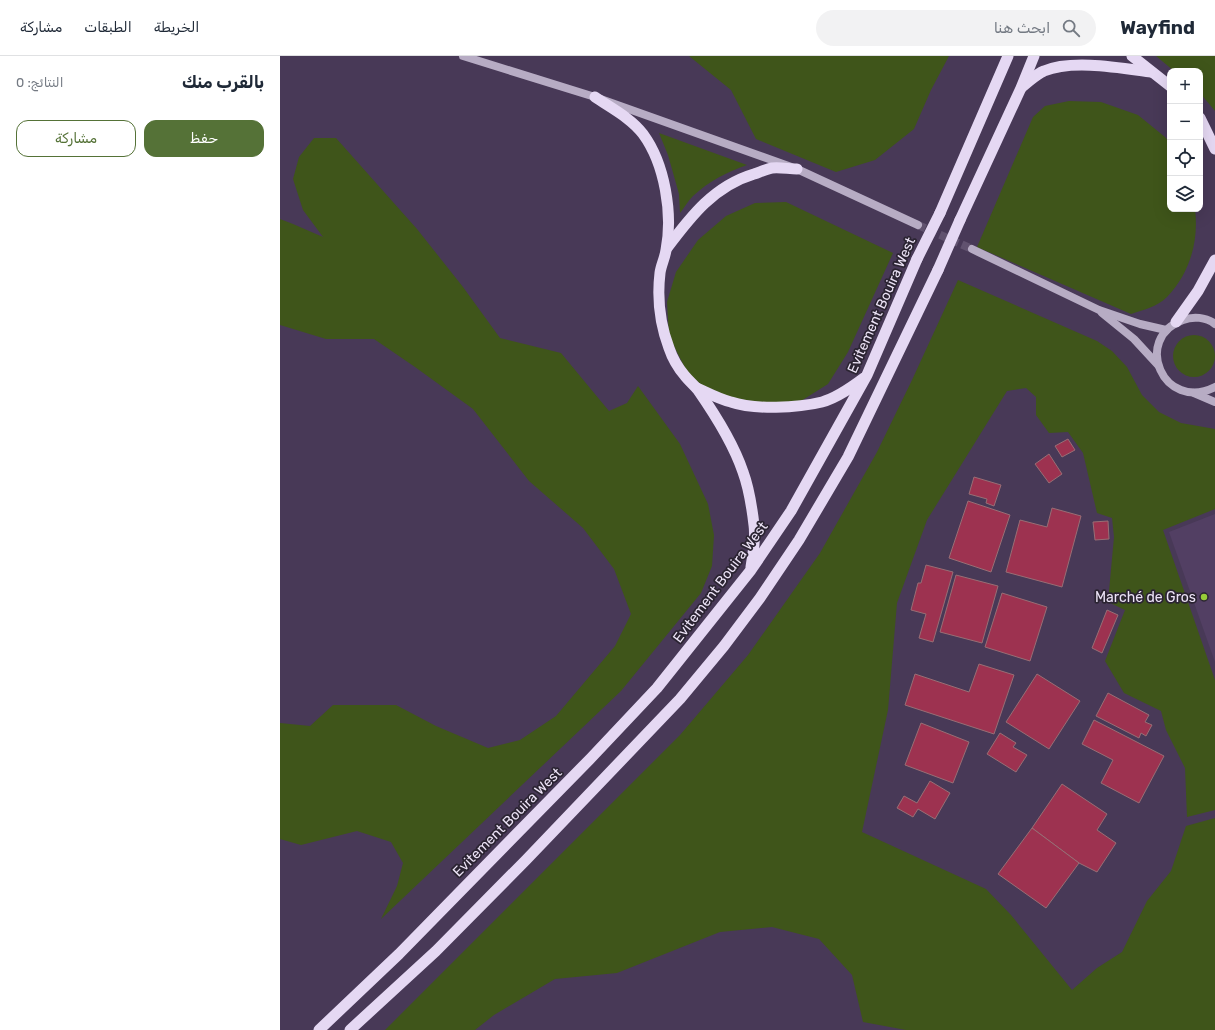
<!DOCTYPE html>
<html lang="ar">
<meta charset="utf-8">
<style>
body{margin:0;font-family:Rubik,"Noto Naskh Arabic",sans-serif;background:#f2f2f3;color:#1f2937;direction:rtl}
.controls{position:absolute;right:12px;top:12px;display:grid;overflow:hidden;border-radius:8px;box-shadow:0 4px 16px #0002}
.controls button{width:36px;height:36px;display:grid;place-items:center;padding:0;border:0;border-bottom:1px solid #e0e1e3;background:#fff;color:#1f2937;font:20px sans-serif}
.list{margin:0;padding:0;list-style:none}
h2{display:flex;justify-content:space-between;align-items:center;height:52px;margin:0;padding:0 16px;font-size:17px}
h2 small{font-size:13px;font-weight:400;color:#747a83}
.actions{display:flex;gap:8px;padding:12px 16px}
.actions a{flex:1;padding:9px 0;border:1px solid #557237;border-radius:12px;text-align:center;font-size:14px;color:#557237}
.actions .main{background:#557237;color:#fff}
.icon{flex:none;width:22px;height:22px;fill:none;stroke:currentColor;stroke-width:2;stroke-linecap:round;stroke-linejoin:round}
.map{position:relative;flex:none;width:935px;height:974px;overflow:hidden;direction:ltr}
header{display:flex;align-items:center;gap:24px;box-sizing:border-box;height:56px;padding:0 20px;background:#fff;border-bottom:1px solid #e0e1e3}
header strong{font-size:19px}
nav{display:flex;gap:22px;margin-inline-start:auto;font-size:14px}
.search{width:280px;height:36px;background:#f2f2f3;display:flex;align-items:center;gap:10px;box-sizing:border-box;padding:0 14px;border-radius:22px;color:#747a83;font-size:15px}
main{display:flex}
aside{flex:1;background:#fff}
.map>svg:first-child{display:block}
</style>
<header>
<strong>Wayfind</strong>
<div class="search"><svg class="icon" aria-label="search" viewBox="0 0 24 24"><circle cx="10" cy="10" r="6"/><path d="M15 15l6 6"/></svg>ابحث هنا</div>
<nav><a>الخريطة</a><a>الطبقات</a><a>مشاركة</a></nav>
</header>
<main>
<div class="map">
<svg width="935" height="974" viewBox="0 0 935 974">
<rect width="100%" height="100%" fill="#483957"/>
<polygon fill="#523f63" points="935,458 935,606 889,476"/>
<g fill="#3f551a">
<polygon points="409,0 669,0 651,34 634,73 595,104 556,116 476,83 451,34"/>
<polygon points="876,0 935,0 935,55 920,37 920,15 894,15"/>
<path d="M789 45 821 46 858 59 885 81 890 87V153H915C919 185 910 217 887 241 877 251 863 254 851 258L697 191 753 61 765 50Z"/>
<path d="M379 77 467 109C447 116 429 125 413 140 408 145 404 152 400 157L399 138 388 99Z"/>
<polygon points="34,82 56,82 137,173 183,231 220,282 281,297 329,355 347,347 358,330 400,388 428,448 434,479 432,510 421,537 341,635 101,863 117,830 123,807 111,786 77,775 21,789 0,783 0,667 30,670 53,649 116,649 156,670 208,692 240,684 276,660 335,590 351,558 334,513 303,472 249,425 193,353 135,311 94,283 46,283 0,269 0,163 13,168 43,181 23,154 13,123 19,101"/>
<polygon points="506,146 613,197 568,296 548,328 521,345 489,348 430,338 406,314 389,280 387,246 396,216 418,184 446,160 475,147"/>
<polygon points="678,224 817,285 832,295 847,311 862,339 879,356 901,367 935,373 935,453 883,474 935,624 935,754 907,761 905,712 886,674 881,655 844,637 825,605 845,554 828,546 834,481 832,462 817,457 803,397 788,376 769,377 756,359 756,341 746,332 727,335 647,464 617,547 608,654 582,776 706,833 731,859 792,934 817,912 842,896 867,845 891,815 906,770 935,762 935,974 626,974 583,966 572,919 539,883 492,871 440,876 337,917 275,923 214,959 195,974 105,974 400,679 468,599 540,497 597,396 632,324"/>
<circle cx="914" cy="300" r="21"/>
</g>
<g fill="#9d3250" stroke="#986e75">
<polygon points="788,383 795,394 782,401 775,390"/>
<polygon points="769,398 782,418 769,427 755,408"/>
<polygon points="694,421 721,429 714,450 706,447 707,443 689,438"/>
<polygon points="688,445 730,459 711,516 669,502"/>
<polygon points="772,452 801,460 782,531 726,516 740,464 767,471"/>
<polygon points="828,465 829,483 815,484 813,466"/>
<polygon points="646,509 673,516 653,586 639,582 646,558 631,554 638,527 641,527"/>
<polygon points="676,519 718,530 702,587 660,576"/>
<polygon points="722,537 767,551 750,605 705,591"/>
<polygon points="827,554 838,559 822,597 812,592"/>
<polygon points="699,608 734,619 714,678 625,649 635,618 689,636"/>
<polygon points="757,618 800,645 769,693 726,666"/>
<polygon points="828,637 869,659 865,666 872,669 866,680 861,677 859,682 816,660"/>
<polygon points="814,664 884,700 859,747 821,727 833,704 802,688"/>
<polygon points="641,667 689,686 673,727 625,709"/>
<polygon points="720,677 736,687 733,691 747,699 736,716 707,698"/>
<polygon points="650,725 670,737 655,763 638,753 633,761 617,752 624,740 637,747"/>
<polygon points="782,728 827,758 817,774 836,787 817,816 799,807 752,772"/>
<polygon points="752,772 799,807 766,852 718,818"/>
</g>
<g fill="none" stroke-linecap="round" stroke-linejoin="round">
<polyline stroke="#61526f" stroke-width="8" stroke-dasharray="8 4" stroke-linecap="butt" points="638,169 692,193"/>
<g stroke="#b7acc4" stroke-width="8">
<polyline points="183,0 315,41 517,113 638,169"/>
<polyline points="692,193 819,254 860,268 886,274"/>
<polyline points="822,257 854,283 878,309"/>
<path d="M935 268C926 261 913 260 903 264 852 282 883 357 935 331"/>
<polyline points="914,337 935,346"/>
</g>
<g stroke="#e5d8f3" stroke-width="11">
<polyline points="852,0 890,30"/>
<path d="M742 31C749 26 756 18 764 15 792 3 841 12 871 16"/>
<path d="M315 41C331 52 351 62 363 78 385 108 393 158 386 194 385 202 381 209 380 217 377 242 380 268 389 292 392 301 399 313 405 320 409 325 414 329 418 334 434 357 454 389 463 416 469 432 472 452 474 469 476 483 473 497 471 511"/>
<polyline points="920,62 935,93"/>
<polyline points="660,157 728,0"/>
<polyline points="680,164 741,32 754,0"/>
<path d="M387 192C411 160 434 130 474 118 480 116 486 113 492 112 500 111 509 113 517 113"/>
<polyline points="896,266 918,235 935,204"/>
<path d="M417 332C428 337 439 343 451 346 474 354 518 352 542 346 557 342 572 331 584 322"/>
<polyline points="39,974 119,898 311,702 377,632 471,514 511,455 587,319 637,203"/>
<polyline points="70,974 156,895 246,804 400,643 444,590 480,542 519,484 568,401 658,214"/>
</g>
<g stroke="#e5d8f3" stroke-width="11">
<polyline points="637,203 660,157"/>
<polyline points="658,214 680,164"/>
</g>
</g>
<circle fill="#97cc38" stroke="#2b2432" stroke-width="1.5" cx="924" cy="541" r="4"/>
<g text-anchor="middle" stroke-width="3.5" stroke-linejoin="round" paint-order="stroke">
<g font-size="14" fill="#ece3f6" stroke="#2b2432">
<text transform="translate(601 249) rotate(-66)" y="5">Evitement Bouira West</text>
<text transform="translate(440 526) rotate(-53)" y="5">Evitement Bouira West</text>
<text transform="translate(227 766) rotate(-45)" y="5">Evitement Bouira West</text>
</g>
<g font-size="14" fill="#ece3f6" stroke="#2b2432" text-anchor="end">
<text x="916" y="546">Marché de Gros</text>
</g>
</g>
</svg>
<div class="controls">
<button>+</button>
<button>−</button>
<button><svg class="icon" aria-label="locate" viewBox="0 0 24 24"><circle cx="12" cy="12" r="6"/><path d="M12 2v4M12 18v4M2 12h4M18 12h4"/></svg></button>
<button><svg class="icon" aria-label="layers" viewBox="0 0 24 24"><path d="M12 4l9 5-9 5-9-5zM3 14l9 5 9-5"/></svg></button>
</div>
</div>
<aside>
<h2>بالقرب منك<small>النتائج: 0</small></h2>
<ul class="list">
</ul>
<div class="actions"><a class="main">حفظ</a><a>مشاركة</a></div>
</aside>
</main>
